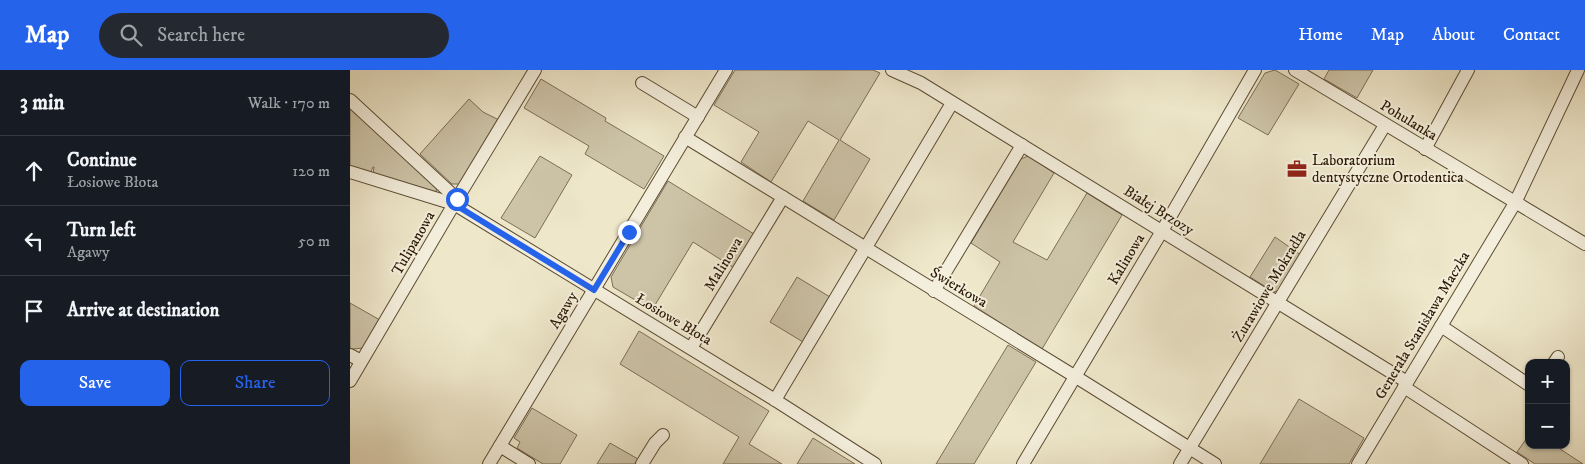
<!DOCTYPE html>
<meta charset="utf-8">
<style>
body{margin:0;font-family:"IM FELL DW Pica",serif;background:#242831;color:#f1f3f6}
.controls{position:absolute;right:15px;bottom:15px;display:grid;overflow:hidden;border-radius:10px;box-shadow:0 1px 4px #0004}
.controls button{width:45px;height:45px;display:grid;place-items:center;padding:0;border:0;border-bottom:1px solid #363941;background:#171b24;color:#f1f3f6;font:25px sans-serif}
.stop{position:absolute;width:15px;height:15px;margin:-11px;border:4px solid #2563eb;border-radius:50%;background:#fff}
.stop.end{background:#2563eb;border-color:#fff;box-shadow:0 1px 5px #0008}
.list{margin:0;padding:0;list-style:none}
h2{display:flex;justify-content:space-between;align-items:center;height:65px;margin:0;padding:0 20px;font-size:21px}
h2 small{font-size:16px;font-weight:400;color:#9ea1a6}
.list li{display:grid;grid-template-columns:32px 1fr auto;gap:15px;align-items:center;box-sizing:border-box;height:70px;padding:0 20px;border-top:1px solid #363941}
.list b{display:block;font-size:19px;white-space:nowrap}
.list p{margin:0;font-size:16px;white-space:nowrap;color:#9ea1a6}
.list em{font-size:16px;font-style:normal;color:#9ea1a6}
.actions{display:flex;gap:10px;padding:15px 20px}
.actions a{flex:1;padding:11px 0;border:1px solid #2563eb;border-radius:10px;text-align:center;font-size:18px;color:#2563eb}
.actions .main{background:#2563eb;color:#fff}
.icon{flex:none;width:28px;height:28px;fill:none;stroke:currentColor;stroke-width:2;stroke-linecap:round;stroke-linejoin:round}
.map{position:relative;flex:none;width:1235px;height:394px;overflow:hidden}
header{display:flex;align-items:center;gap:30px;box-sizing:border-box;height:70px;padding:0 25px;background:#2563eb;color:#fff}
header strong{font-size:24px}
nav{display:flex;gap:28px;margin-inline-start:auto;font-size:18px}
.search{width:350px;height:45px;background:#242831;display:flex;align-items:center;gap:12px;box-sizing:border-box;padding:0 18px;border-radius:28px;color:#9ea1a6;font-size:19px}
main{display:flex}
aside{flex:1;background:#171b24}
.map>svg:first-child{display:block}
</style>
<header>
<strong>Map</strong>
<div class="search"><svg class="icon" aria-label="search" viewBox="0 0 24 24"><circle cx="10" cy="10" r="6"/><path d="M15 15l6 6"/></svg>Search here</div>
<nav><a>Home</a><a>Map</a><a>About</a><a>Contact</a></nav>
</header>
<main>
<aside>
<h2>3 min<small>Walk · 170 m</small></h2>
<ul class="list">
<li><svg class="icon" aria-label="ahead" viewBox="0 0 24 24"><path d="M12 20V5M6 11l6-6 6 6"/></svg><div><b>Continue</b><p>Łosiowe Błota</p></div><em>120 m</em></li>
<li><svg class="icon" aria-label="left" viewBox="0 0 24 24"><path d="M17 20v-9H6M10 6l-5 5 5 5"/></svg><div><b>Turn left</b><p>Agawy</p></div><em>50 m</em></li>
<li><svg class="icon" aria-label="arrive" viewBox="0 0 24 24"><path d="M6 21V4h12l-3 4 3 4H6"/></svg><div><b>Arrive at destination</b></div></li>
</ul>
<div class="actions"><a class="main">Save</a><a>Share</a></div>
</aside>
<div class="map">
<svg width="1235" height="394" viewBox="0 0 1235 394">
<rect width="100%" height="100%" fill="#eee7ca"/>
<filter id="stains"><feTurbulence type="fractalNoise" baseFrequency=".004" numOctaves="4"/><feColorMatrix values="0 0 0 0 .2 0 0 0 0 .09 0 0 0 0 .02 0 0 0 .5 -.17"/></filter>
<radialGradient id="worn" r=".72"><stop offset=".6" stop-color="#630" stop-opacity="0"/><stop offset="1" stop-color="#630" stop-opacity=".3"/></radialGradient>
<g fill="#cdc4a8" stroke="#7c6e55">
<polygon points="385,0 523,0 530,3 490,70 520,89 484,150 453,131 489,70 458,51 421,112 391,92 409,62 364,35"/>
<polygon points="925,0 949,14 918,65 888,48 915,3"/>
<polygon points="979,0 1023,0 1007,28 974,9"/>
<polygon points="191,9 256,48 255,51 314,86 294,119 235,84 239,76 174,38"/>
<polygon points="119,29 133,42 149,50 112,114 102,114 70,84"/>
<polygon points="0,39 87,116 86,122 23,104 24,97 23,97 20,104 0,97"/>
<polygon points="190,86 222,105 185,168 151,148"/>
<polygon points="678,86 704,103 663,172 697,190 737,123 772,145 692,279 624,236 650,192 621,173 671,89"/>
<polygon points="318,111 404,164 384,198 343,172 302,240 263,217 261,207"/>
<polygon points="925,167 951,185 930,220 924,222 900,207"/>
<polygon points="447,207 480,227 453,272 420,252"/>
<polygon points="0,233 30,250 14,278 3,279 0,278"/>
<polygon points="289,261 419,341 399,374 432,394 373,394 389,367 270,294"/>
<polygon points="658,275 686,292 624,394 586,394"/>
<polygon points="949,329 1014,368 999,394 910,394"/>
<polygon points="182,338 227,365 210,394 193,394 167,378 170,372 164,368"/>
<polygon points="1179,365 1179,375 1204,375 1233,394 1185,394 1167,382"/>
<polygon points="463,368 505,394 447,394"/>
<polygon points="260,373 288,389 285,394 247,394"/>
</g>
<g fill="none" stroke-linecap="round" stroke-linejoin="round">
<defs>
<g id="minor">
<polyline points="542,0 571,13 1057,312"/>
<polyline points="945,0 1235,174"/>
<polyline points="292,13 348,47"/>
<polyline points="0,30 107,129"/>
<polyline points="335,67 726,307 865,394"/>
<polyline points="1075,79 1118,0"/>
<polyline points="0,102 104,134 425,330 525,394"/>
<polyline points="584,221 672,75"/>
<polyline points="1091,256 1179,315"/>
<polyline points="341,278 433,127"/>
<polyline points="0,285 11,291"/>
<polyline points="1204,293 1208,287"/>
<polyline points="0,311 107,129 185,0"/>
<polyline points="1054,317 1172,394"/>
<polyline points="425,330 602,33"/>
<polyline points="150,376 179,394"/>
<polyline points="139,394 376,0"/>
<polyline points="292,394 305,373 313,365"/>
<polyline points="673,394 812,161 905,0"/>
<polyline points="830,394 1035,55"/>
<polyline points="1008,394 1165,133 1228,0"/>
</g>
</defs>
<use href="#minor" stroke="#5c4c34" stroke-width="14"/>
<use href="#minor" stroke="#f4efdd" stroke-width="12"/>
</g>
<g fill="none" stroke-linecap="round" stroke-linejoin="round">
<polyline stroke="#2563eb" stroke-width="6" points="107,129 104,134 244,220 279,162"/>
</g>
<defs>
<symbol id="office-bare" viewBox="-9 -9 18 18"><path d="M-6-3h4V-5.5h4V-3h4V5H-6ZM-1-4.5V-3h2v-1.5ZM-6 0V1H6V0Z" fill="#8f2418" stroke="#f4efdd" stroke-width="2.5" paint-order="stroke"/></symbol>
</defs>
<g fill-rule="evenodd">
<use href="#office-bare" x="933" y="85" width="28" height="28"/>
</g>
<g text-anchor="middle" stroke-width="4" stroke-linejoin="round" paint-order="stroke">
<g font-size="15" fill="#2b1802" stroke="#f4efdd">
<text transform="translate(1059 50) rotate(31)" y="5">Pohulanka</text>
<text transform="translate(809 140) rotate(32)" y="5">Białej Brzozy</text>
<text transform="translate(63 173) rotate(-60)" y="5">Tulipanowa</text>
<text transform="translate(776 189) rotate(-59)" y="5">Kalinowa</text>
<text transform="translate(373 194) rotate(-59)" y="5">Malinowa</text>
<text transform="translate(919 216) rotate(-59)" y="5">Żurawiowe Mokradła</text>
<text transform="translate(609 217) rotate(31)" y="5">Świerkowa</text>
<text transform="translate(213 240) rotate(-59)" y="5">Agawy</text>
<text transform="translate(324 249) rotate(31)" y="5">Łosiowe Błota</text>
<text transform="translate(1072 255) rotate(-59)" y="5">Generała Stanisława Maczka</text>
</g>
<g font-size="15" fill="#2b1802" stroke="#f4efdd" text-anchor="start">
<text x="962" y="95">Laboratorium<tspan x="962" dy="17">dentystyczne Ortodentica</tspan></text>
</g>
</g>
<rect width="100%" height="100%" filter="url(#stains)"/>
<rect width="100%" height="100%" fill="url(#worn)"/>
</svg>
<div class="controls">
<button>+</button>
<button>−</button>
</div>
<div class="stop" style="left:107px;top:129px"></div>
<div class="stop end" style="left:279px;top:162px"></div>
</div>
</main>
